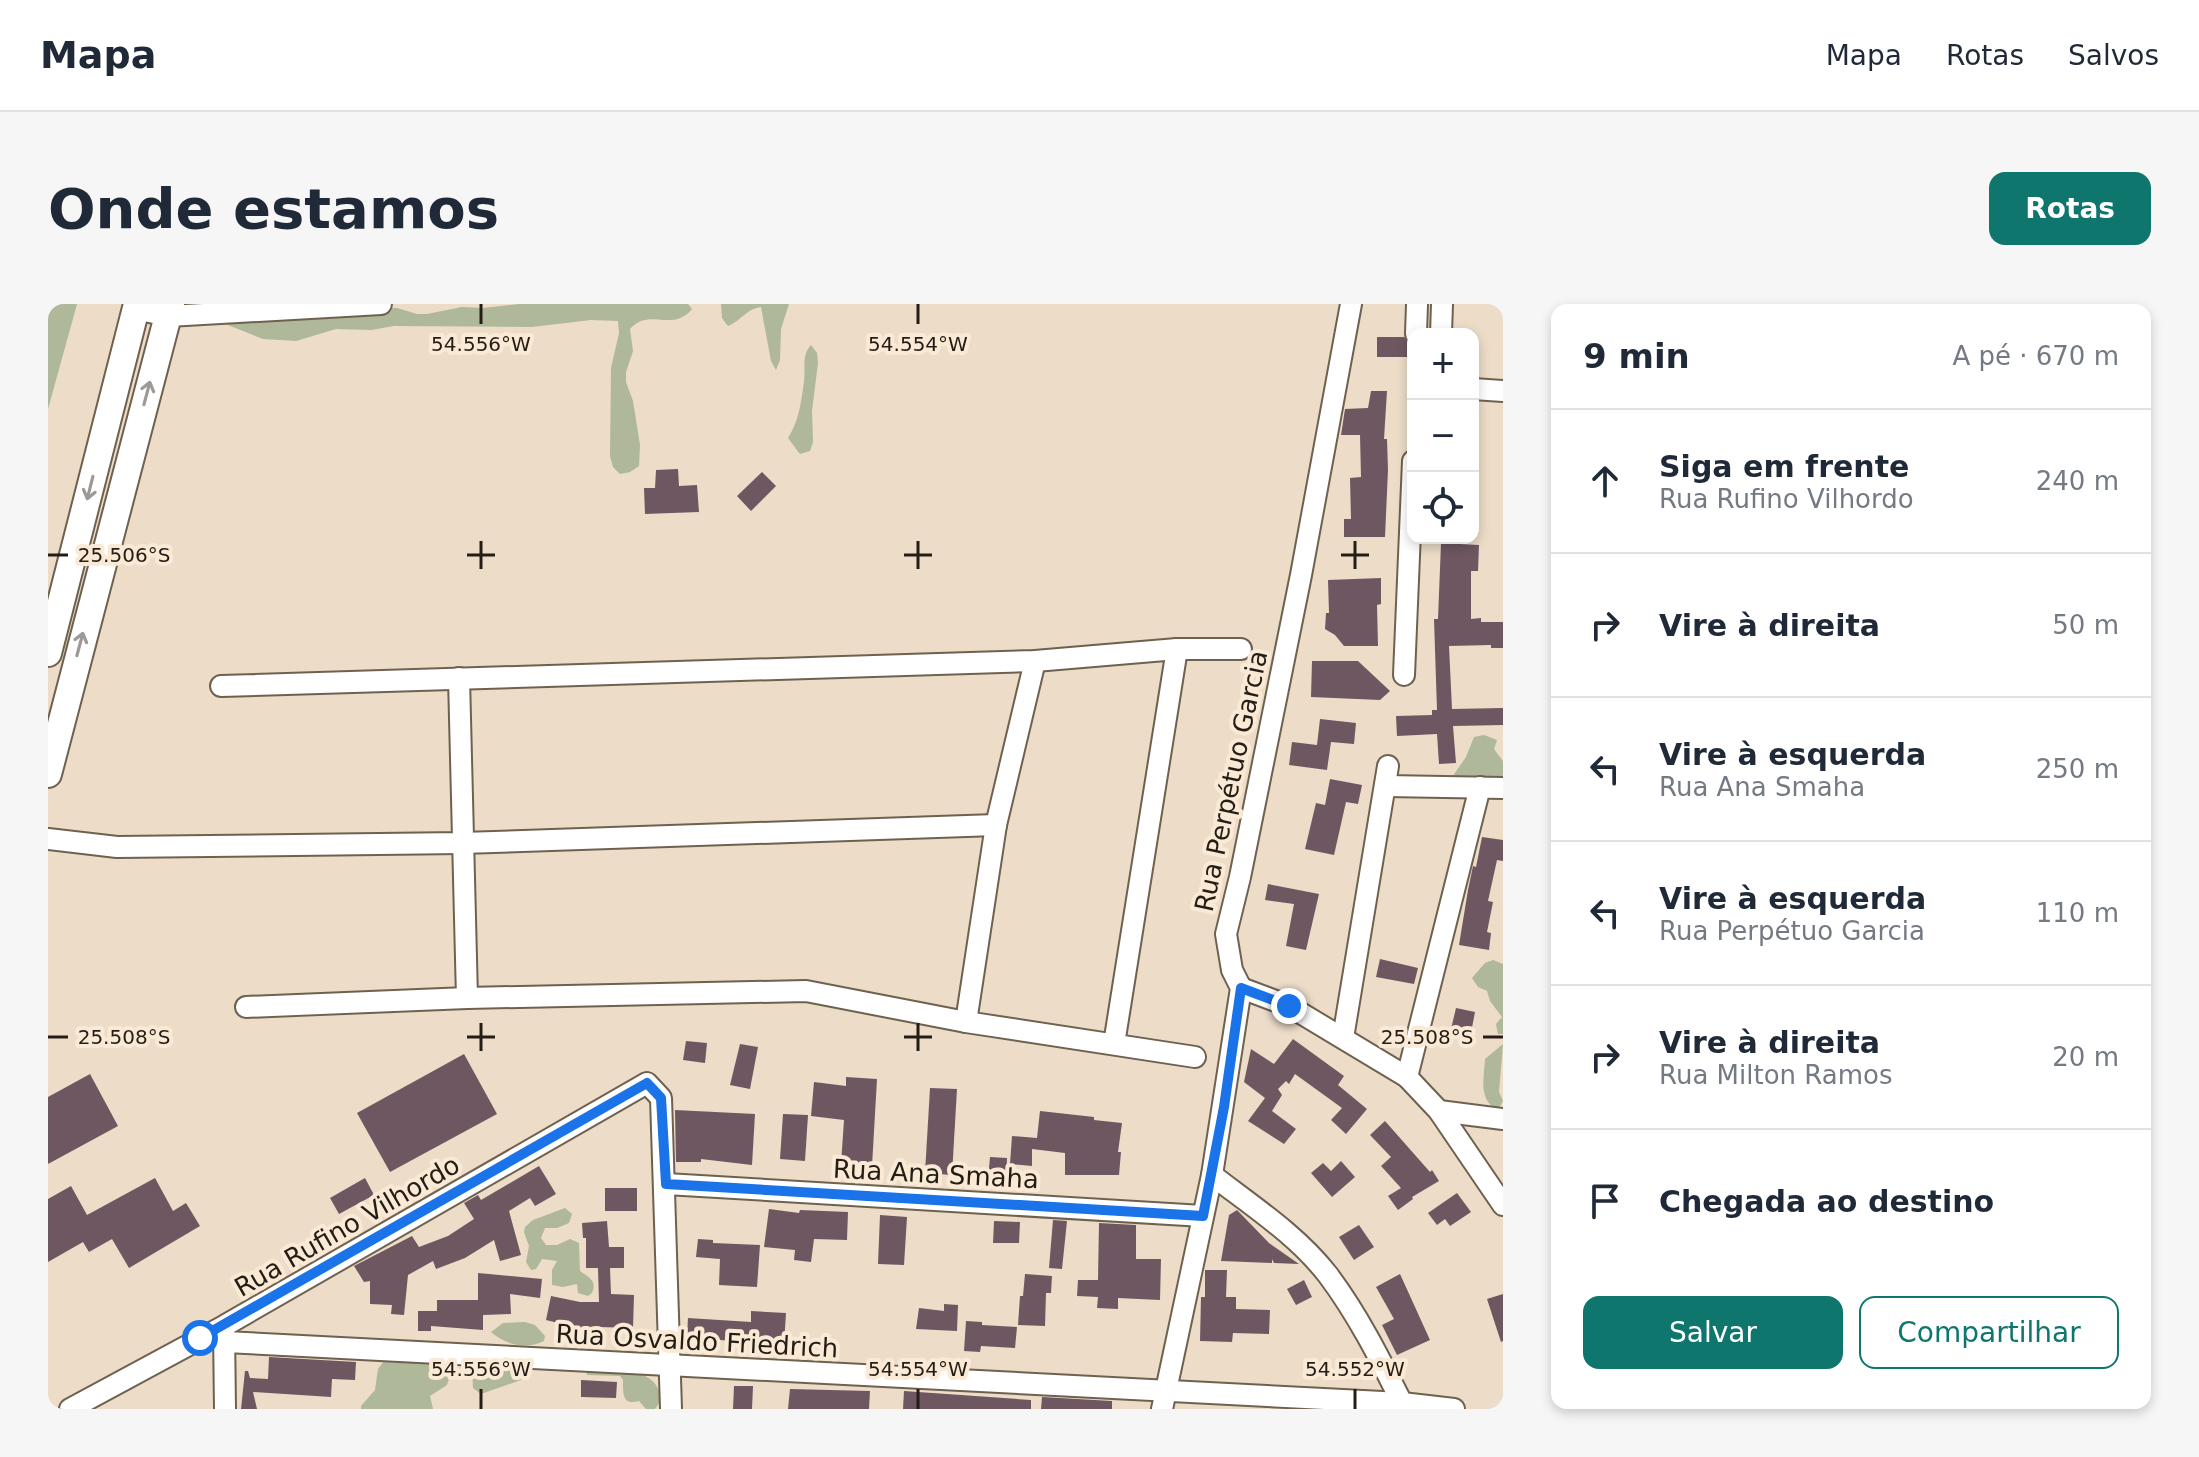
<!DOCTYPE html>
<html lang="pt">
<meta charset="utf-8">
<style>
body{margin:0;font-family:"DejaVu Sans",sans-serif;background:#f6f6f7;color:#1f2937}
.controls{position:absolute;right:24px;top:24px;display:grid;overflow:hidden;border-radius:16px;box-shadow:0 4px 12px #0003}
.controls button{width:72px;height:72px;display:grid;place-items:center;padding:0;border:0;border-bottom:2px solid #e0e1e3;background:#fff;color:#1f2937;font:40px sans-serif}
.stop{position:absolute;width:24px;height:24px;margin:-18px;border:6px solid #1a73e8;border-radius:50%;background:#fff}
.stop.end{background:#1a73e8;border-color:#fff;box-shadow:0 2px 8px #0008}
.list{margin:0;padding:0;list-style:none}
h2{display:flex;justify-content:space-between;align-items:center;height:104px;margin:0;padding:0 32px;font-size:34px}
h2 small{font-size:26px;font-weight:400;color:#747a83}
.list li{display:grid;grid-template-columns:52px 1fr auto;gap:24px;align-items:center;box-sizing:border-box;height:144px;padding:0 32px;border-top:2px solid #e0e1e3}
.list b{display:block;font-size:30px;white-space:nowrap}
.list p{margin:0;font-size:26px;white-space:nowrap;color:#747a83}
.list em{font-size:26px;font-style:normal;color:#747a83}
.actions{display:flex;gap:16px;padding:24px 32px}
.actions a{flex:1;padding:18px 0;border:2px solid #0f766e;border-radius:16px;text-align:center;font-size:28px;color:#0f766e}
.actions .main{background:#0f766e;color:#fff}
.icon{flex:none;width:44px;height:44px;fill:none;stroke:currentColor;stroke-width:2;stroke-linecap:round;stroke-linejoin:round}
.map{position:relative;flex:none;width:1455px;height:1105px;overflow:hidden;border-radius:16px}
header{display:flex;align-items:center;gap:48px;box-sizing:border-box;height:112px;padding:0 40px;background:#fff;border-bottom:2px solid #e0e1e3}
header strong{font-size:38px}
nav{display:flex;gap:44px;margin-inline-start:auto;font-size:28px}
.intro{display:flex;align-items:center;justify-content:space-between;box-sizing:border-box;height:192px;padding:0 48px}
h1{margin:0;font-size:56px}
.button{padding:20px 36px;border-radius:16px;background:#0f766e;color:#fff;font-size:28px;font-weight:700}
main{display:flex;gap:48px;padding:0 48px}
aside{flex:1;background:#fff;border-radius:16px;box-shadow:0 4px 12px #0003}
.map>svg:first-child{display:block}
</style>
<header>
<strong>Mapa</strong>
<nav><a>Mapa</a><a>Rotas</a><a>Salvos</a></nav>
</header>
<div class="intro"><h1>Onde estamos</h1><a class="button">Rotas</a></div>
<main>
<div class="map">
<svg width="1455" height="1105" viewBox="0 0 1455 1105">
<rect width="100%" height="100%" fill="#ecdcc8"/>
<g fill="#afb898">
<polygon points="0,0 29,0 0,105"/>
<path d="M471 0H640L644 5C624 29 602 3 582 25L585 47 578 68V78L585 97 592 141 591 162 582 168 572 170 565 163 562 152 563 64 571 29 570 17 543 16 484 23 346 22 323 26 288 25 248 37 215 35 175 19 295 4H349L369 10H379L414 3 435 4Z"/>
<path d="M673 0H741L733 25 732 56 728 66 723 57 713 3C698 5 693 17 680 22L674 14Z"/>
<path d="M763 41 769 49 770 59 764 107 765 138 762 147 752 150 740 134C751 117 753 98 756 78 758 64 753 52 763 41Z"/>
<polygon points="1436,431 1449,436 1446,445 1455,457 1455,480 1400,479 1418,453 1426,433"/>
<polygon points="1445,656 1455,660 1455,730 1450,730 1448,720 1454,713 1442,697 1439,687 1430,683 1424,674 1437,659"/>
<path d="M1455 740 1451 788 1455 797 1450 806C1430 796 1436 775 1437 755Z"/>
<path d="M517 904 524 910 521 919 509 924H497L493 934 498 941H509L522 935 531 939 532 967C542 974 549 977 544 989L540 992 530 989 529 980 515 983 504 981V966L509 957 494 955 488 965 483 966 478 958 481 942 476 928 477 923 485 916Z"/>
<path d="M477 1018 487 1021 497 1032 496 1037C478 1046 458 1041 443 1028L455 1019Z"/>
<polygon points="366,1050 387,1056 402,1071 399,1081 382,1092 385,1105 313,1105 313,1102 327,1086 330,1065 336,1057"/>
<path d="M433 1055 488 1062 473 1076 433 1090 425 1084C424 1072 425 1065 433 1055Z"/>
<path d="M538 1066C564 1067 610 1060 613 1096L607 1105H598L591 1097C574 1102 575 1089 575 1076L572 1072 539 1071Z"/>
</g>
<g fill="#6e5761">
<polygon points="1329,33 1356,33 1365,42 1365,53 1329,53"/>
<polygon points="1323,87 1339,87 1336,135 1339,135 1340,166 1337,233 1296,233 1296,215 1303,215 1302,174 1313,173 1312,131 1293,131 1297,105 1320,104"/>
<polygon points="630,165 631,182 649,181 651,208 597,210 596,184 607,184 608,166"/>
<polygon points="714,168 728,182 703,207 689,192"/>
<polygon points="1393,239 1431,241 1430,267 1423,267 1423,315 1433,314 1433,318 1455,318 1455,344 1443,344 1443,341 1401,342 1404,405 1455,404 1455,421 1405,422 1408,459 1391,460 1389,430 1349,432 1348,412 1384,411 1384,406 1389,406 1386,315 1390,315"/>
<polygon points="1333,274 1333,300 1329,301 1330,342 1296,342 1287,331 1277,325 1278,309 1281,309 1280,276"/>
<polygon points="1264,357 1310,357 1342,387 1332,396 1263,393"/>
<polygon points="1272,415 1308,419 1306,440 1283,438 1279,466 1241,461 1244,438 1269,441"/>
<polygon points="1282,475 1314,481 1310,500 1298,498 1286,551 1257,545 1268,499 1277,501"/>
<polygon points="1434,533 1455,536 1455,557 1449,556 1440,597 1445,598 1439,628 1443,629 1441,646 1411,641 1420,586 1425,562 1428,563"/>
<polygon points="1220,580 1271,590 1258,646 1238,642 1246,600 1217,596"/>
<polygon points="1332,655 1370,664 1366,680 1328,673"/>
<polygon points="1408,704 1427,708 1423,729 1403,725"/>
<polygon points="1245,735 1296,772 1290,781 1319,805 1298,830 1283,816 1294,804 1247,770 1241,780 1238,777 1230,785 1234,791 1224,807 1248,825 1236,840 1200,817 1217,794 1196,778 1203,745 1226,760"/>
<polygon points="638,737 659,739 657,759 635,756"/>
<polygon points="692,740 710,743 702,785 682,781"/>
<polygon points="416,750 449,810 342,868 309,809"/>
<polygon points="42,770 70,822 0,860 0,793"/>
<polygon points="798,773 829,775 824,862 793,860 796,816 763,812 766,778 798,782"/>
<polygon points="882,784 909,785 904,871 877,869"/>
<polygon points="627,806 707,810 704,861 653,855 653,858 628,858"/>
<polygon points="992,807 1046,813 1046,816 1074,819 1070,848 1073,848 1071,871 1017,871 1017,849 984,845 984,862 962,860 964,832 989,834"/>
<polygon points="735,810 760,811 757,857 732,855"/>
<polygon points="1337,817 1382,868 1384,866 1391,877 1364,893 1365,895 1350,906 1340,892 1353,884 1333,862 1343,853 1322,831"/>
<polygon points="942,853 959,854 958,877 940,876"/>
<polygon points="1293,857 1307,873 1284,893 1263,869 1275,859 1283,867"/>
<polygon points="491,862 508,890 487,902 482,894 461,907 473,951 452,957 446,936 417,954 388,965 385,957 360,971 356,1011 343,1010 344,1001 322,1000 322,977 316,978 306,962 364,932 371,943 400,932 426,915 416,899 430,891 433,896"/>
<polygon points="107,874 125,907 138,899 152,922 81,964 64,935 41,948 35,938 0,958 0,895 23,882 39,911"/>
<polygon points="317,874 326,891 291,910 282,894"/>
<rect x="557" y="884" width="32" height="23"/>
<polygon points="1409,889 1423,908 1402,922 1397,915 1389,921 1380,909"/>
<polygon points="721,905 751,909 752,906 800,908 799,936 766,935 763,958 746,956 747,946 716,943"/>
<polygon points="1189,906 1221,939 1251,960 1226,959 1224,955 1224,959 1173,957 1181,911"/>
<polygon points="832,911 859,913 856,961 830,960"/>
<polygon points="1005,916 1019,917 1014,965 1001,964"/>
<polygon points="559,917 561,943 576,943 576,964 562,964 563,990 586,991 585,1024 551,1023 551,1027 534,1027 534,1025 498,1016 503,992 532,998 551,998 550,964 538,964 538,934 535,934 534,919"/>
<polygon points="946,917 972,918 971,939 945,939"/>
<polygon points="1051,919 1088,921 1088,955 1113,955 1112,996 1070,994 1070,1005 1049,1004 1050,993 1029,992 1030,976 1050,976"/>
<polygon points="1311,921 1326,943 1306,956 1291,933"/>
<polygon points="650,935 665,936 665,939 712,941 709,983 671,981 672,955 648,953"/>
<polygon points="1157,966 1179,966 1178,993 1188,993 1188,1005 1222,1006 1221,1030 1185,1029 1184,1038 1152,1037 1153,993 1157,993"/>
<polygon points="430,969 494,975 492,994 462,990 463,1010 435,1011 435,1026 383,1022 383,1027 370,1027 370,1007 389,1007 389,996 430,996"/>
<polygon points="977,970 1004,972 1003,989 998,989 997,1022 970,1021 972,992 975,992"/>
<polygon points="1352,970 1382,1036 1349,1051 1334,1021 1346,1015 1328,983"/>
<polygon points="1256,976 1264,993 1248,1001 1239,985"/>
<polygon points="1455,990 1455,1037 1453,1038 1439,995"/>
<polygon points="896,1000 910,1001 909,1027 868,1025 871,1004 896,1007"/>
<polygon points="703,1007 738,1009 736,1040 639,1034 640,1014 703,1018"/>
<polygon points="918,1017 934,1018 934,1021 969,1023 967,1044 933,1042 932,1048 916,1047"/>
<polygon points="221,1053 308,1058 307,1076 284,1075 283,1093 205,1088 209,1105 193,1105 197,1067 200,1067 202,1074 220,1075"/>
<polygon points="533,1076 569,1078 568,1094 533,1093"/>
<polygon points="686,1082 705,1082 704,1105 685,1105"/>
<polygon points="742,1085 822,1087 821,1105 740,1105"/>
<polygon points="856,1087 983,1096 983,1105 855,1105"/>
<polygon points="994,1093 1064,1097 1064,1105 993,1105"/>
</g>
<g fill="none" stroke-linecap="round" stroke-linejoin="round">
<defs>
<g id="minor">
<polyline points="88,5 120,12 333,0"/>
<polyline points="1368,30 1369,0"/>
<polyline points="1393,30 1394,0"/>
<polyline points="1425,85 1455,87"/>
<polyline points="1356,371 1365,157"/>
<polyline points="411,374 419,694"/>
<polyline points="173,382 987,357 1129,345 1193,345"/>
<polyline points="1338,482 1455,484"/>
<polyline points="0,535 69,543 414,539 948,521"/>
<polyline points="1193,684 1241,702 1359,773 1391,807 1455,901"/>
<polyline points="198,703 419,694 758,687 918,718 1147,753"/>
<polyline points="918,718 948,521 987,357"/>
<polyline points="1295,734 1340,462"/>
<polyline points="1066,740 1129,345"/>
<polyline points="1359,773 1432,483"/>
<polyline points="1391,807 1455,815"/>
<path d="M1164 871C1204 902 1249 931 1280 971 1310 1011 1332 1055 1354 1099"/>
<polyline points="618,880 1155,912"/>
<polyline points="176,1025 177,1105"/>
<polyline points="177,1038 1354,1099 1406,1105"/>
<polyline points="22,1105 176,1022 599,779 613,794 623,1105"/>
<polyline points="1114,1105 1164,871 1193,684 1184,666 1178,630 1192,573 1253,271 1303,0"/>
</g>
<g id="major">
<polyline points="0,349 89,0"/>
<polyline points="0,470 123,0"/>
</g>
</defs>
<use href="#minor" stroke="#6f614f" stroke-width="24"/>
<use href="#major" stroke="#6f614f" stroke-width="30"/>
<use href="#minor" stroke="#fff" stroke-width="20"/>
<use href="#major" stroke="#fff" stroke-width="26"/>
</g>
<defs><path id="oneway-shaft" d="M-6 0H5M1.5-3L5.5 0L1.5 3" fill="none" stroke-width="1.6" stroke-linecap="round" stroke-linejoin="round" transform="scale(2)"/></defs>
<g stroke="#9c9996">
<use href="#oneway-shaft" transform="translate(99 89) rotate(-75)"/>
<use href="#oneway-shaft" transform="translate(42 184) rotate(104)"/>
<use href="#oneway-shaft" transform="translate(32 340) rotate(-75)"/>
</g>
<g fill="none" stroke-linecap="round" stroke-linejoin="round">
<polyline stroke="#1a73e8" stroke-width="10" points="152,1034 599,779 613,794 618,880 1155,912 1176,803 1193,684 1241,702"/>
</g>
<path fill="none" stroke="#231d16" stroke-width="3" d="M433 0V20M870 0V20M433 237V265M870 237V265M1307 237V265M0 251H20M419 251H447M856 251H884M1293 251H1321M433 719V747M870 719V747M0 733H20M419 733H447M856 733H884M1435 733H1455M433 1085V1105M870 1085V1105M1307 1085V1105"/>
<g text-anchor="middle" stroke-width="8" stroke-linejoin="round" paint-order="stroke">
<g font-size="26" fill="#231d16" stroke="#fae9d4">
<text transform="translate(1183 477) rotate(-78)" y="9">Rua Perpétuo Garcia</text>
<text transform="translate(888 870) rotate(3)" y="9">Rua Ana Smaha</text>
<text transform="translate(299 922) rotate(-30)" y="9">Rua Rufino Vilhordo</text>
<text transform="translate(649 1037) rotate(3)" y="9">Rua Osvaldo Friedrich</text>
</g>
</g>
<g font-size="20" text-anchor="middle" fill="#231d16" stroke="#fae9d4" stroke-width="8" stroke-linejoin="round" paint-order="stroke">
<text x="433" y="47">54.556°W</text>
<text x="870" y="47">54.554°W</text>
<text x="76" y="258">25.506°S</text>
<text x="76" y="740">25.508°S</text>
<text x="1379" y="740">25.508°S</text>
<text x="433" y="1072">54.556°W</text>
<text x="870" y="1072">54.554°W</text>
<text x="1307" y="1072">54.552°W</text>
</g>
</svg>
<div class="controls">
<button>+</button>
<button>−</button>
<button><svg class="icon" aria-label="locate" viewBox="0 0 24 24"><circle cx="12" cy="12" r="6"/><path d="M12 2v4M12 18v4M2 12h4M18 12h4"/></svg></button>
</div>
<div class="stop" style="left:152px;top:1034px"></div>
<div class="stop end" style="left:1241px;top:702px"></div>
</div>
<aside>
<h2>9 min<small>A pé · 670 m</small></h2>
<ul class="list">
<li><svg class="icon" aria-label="ahead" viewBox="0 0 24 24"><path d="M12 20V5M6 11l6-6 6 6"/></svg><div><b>Siga em frente</b><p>Rua Rufino Vilhordo</p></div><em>240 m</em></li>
<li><svg class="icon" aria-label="right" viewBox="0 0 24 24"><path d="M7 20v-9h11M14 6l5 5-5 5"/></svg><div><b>Vire à direita</b></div><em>50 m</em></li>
<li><svg class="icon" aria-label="left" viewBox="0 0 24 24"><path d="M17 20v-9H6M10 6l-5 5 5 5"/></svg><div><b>Vire à esquerda</b><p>Rua Ana Smaha</p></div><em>250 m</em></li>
<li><svg class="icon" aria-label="left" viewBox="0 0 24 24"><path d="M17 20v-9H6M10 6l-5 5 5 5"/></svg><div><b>Vire à esquerda</b><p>Rua Perpétuo Garcia</p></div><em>110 m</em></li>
<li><svg class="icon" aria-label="right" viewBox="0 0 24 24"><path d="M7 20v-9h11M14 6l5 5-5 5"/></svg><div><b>Vire à direita</b><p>Rua Milton Ramos</p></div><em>20 m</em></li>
<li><svg class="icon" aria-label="arrive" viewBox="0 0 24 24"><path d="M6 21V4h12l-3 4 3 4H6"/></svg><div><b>Chegada ao destino</b></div></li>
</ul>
<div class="actions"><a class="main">Salvar</a><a>Compartilhar</a></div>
</aside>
</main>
